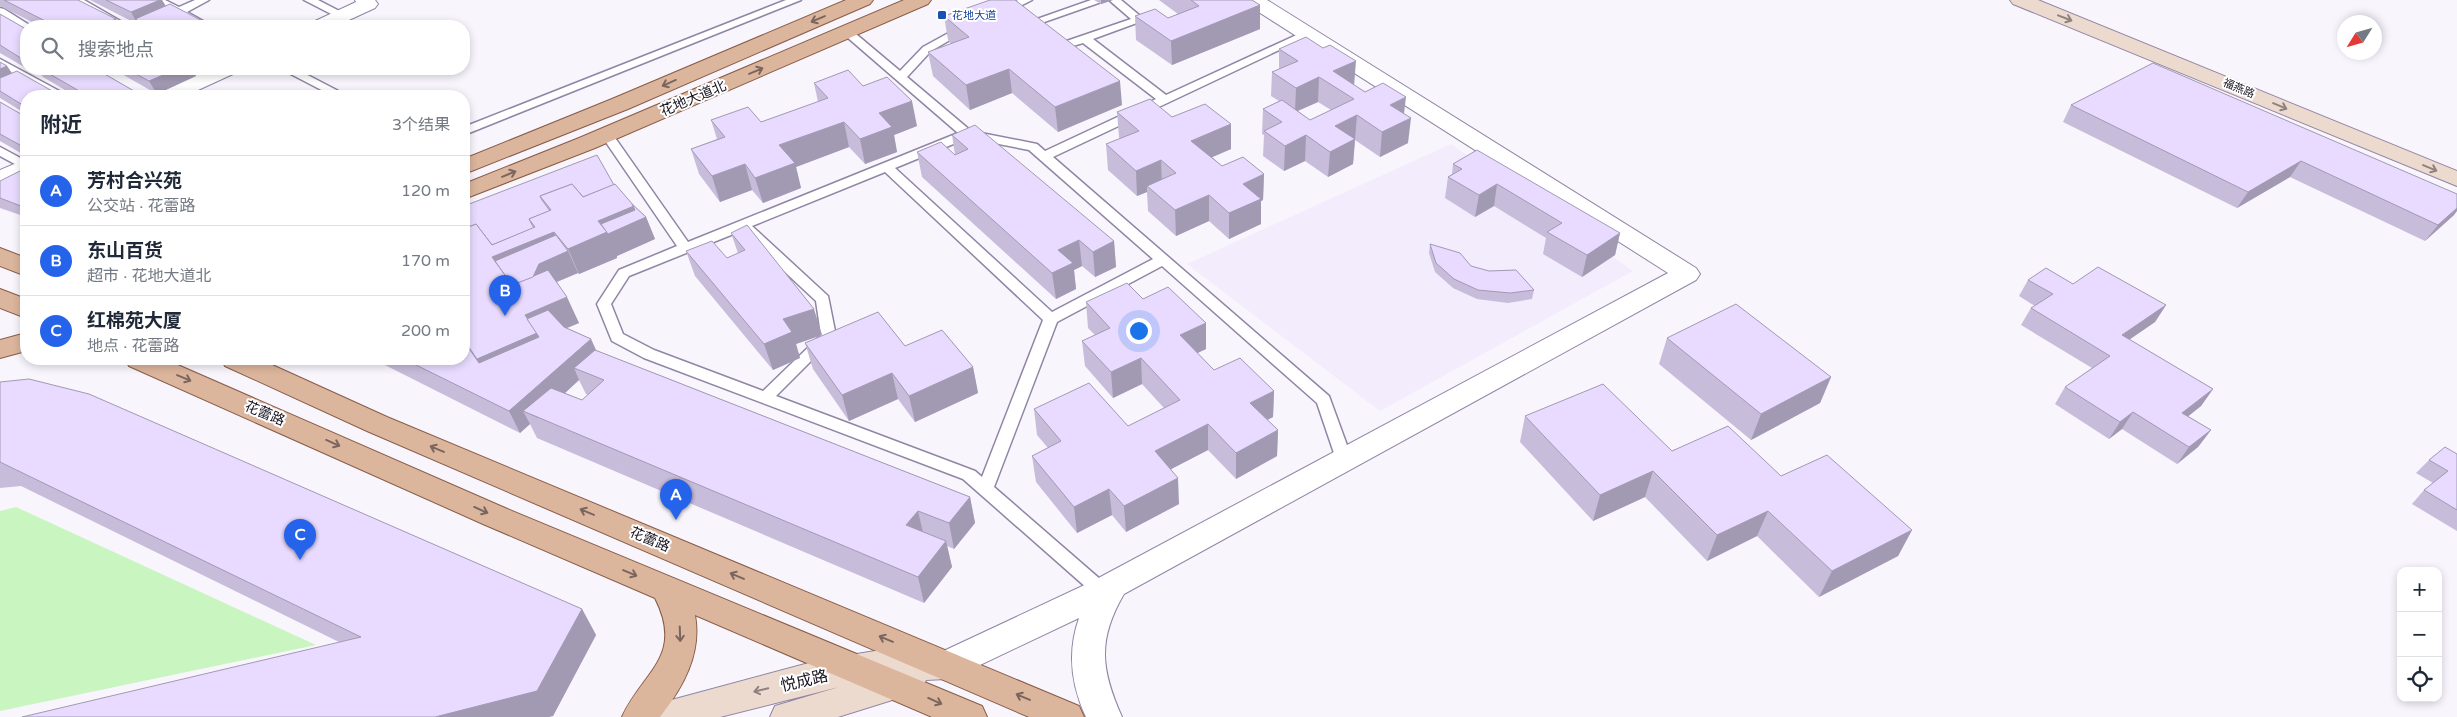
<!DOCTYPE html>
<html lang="zh">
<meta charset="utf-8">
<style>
body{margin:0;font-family:"Varela Round","Noto Sans SC",sans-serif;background:#f6f6f7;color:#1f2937}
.controls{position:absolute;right:15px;bottom:15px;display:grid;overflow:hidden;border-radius:10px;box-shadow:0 2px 8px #0003}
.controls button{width:45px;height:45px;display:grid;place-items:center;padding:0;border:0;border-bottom:1px solid #e0e1e3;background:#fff;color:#1f2937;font:25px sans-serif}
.compass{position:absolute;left:2337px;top:15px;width:45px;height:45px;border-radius:50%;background:#fff;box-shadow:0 2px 8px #0003;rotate:233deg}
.you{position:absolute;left:1138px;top:330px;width:18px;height:18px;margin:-12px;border:4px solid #fff;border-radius:50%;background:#1a73e8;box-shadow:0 0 0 8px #1a73e833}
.badge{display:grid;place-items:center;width:32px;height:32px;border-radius:50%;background:#2563eb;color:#fff;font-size:16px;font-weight:700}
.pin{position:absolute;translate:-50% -41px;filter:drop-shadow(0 1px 2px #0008)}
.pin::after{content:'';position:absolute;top:26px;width:18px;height:15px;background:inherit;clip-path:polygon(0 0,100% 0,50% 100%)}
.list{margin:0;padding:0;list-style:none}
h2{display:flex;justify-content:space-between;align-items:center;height:65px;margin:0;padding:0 20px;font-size:21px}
h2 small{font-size:16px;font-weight:400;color:#747a83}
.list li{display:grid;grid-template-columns:32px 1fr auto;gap:15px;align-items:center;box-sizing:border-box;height:70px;padding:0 20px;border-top:1px solid #e0e1e3}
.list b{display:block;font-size:19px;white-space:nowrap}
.list p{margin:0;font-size:16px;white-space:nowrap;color:#747a83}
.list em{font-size:16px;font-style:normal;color:#747a83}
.icon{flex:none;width:28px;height:28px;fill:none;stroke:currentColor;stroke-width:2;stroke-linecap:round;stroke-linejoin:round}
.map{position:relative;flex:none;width:2457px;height:717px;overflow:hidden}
.search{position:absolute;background:#fff;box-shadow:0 2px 8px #0003;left:20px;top:20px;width:450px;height:55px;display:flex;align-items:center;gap:12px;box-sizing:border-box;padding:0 18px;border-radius:20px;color:#747a83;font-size:19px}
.panel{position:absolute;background:#fff;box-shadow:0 2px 8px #0003;left:20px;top:90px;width:450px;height:275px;border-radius:20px}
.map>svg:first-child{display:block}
</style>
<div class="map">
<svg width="2457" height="717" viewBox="0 0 2457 717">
<rect width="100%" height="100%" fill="#f8f5fd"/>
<polygon fill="#f2ecfd" points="1451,144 1633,271 1380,411 1187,264"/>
<polygon fill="#c9f5c1" points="16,507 316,645 0,711 0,511"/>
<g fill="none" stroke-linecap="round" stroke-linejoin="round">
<defs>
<g id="lane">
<polygon points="71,0 84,0 129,26 115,26"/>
<polygon points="152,0 165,0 179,7 195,0 209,0 187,12 212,26 198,26 178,16 154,26 140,26 170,11"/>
<polygon points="304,0 318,0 349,16 347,18 339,18"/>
<polygon points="786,0 801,0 464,135 464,127"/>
<polygon points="1018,0 1032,0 1004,14 1000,15 994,12"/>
<polygon points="1091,0 1107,0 1033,26 1032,29 1024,29 1020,25"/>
<path d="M1109 0H1121L1145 20 1093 39 1166 95 1303 32H1311L1313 34 1053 157 1329 396 1352 459 1350 463 1344 465 1338 463 1336 459 1317 403 1162 266 1057 322 994 487 1108 586 1111 591 1108 596 1102 598 1096 596 963 479 644 358 612 341 597 304 619 270 677 246 601 135 603 132H611L688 242 958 133 840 31 846 28 850 29 900 71 923 47 965 24 969 25V29L931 51 907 77 971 131 1037 144 1045 151 1156 99 1083 43 1053 52 1047 49 1049 47 1131 19ZM968 138 1029 150 1153 259 1052 312 895 168ZM885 172 1043 320 982 477 975 471 776 396 836 336 828 296 752 226ZM741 231 816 301 821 335 763 391 654 350 623 334 611 304 629 276Z"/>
<polygon points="0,8 4,9 31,26 26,26 26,30 0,16"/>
<polygon points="0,59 63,93 65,96 51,96 0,67"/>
<polygon points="193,69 208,69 217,75 215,78 207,78"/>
<polygon points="281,69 296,69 348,96 333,96"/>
<polygon points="0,147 26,161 26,170 0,156"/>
</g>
<g id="street">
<polygon points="355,0 375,0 378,4 375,8 336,26 310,26 313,22 356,2"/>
<path d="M1243 0H1267L1696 268 1700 274 1696 280 1124 594C1097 640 1101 670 1122 717H1086C1071 685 1067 652 1079 618L959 675 947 679 935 675 930 665 935 655 1091 582 1668 273 1246 4Z"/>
<polygon points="208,69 236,69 233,74 185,96 157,96 160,91"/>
<polygon points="26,159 26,175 0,186 0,170"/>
</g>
<g id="secondary">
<polygon points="2010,0 2038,0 2457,171 2457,186 2013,4"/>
<polygon points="875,651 946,651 958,655 963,665 958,675 946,679 926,680 921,691 838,717 770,717 775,706 839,687 720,717 647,717 652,706 664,702 820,660"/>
</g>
<g id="primary">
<polygon points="846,0 873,0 870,4 628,109 464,174 464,159 612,99"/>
<polygon points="904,0 931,0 928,4 595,148 464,199 464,184 579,138"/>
<polygon points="0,248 26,258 26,276 0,266"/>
<polygon points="0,289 26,299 26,318 0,308"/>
<polygon points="26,333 26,351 0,358 0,340"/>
<path d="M125 359H164L505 508 982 706 987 717H932L695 615C702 654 683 687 660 717H622C642 672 685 657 655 598L483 524 129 366Z"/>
<polygon points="221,359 259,359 387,417 1079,706 1084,717 1029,717 367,431 225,366"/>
</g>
</defs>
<use href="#lane" stroke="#9085a5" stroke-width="3"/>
<use href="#street" stroke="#9085a5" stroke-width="2"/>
<use href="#secondary" stroke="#9085a5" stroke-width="2"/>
<use href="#primary" stroke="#885c47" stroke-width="2"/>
<use href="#lane" fill="#fff" fill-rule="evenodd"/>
<use href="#street" fill="#fff" fill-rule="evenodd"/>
<use href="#secondary" fill="#eddace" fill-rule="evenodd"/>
<use href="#primary" fill="#dcb59d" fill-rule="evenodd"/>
</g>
<g fill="#c8bcdb" fill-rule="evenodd">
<polygon points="0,0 78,0 116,19 121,26 40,26 0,6"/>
<polygon points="90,0 162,0 166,6 212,26 139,26 139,25"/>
<polygon points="1094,0 1113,0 1101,4"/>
<polygon points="1159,0 1252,0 1260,5 1260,29 1172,65 1136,40 1135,16 1168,18 1178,14"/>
<polygon points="0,14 26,29 26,68 0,53"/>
<polygon points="944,16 1122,105 1058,132 1012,93 970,110 933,76 928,52 951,44 948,40"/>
<path d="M1279 49 1354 85 1404 114 1408 143 1380 157 1355 140 1353 164 1328 177 1305 161 1284 171 1263 156 1264 135 1262 134 1263 109 1279 101 1271 96 1272 72 1279 69ZM1318 102 1331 110 1310 120 1298 111Z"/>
<polygon points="0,62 7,66 26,96 26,114 0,98"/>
<polygon points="2153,63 2454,215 2425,241 2290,177 2237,208 2063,122 2071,105"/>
<polygon points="27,69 96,69 134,91 137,96 75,96 43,77 38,71 33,73"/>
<polygon points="113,69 191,69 196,76 157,94"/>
<polygon points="814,83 863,86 917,126 894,135 897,152 865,164 849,147 796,167 801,188 763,203 752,190 720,202 699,174 691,149 717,139 711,120 761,122 818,102"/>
<polygon points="0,102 26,117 26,156 0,141"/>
<polygon points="1117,112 1172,117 1231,124 1231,149 1212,157 1222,166 1264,174 1263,200 1261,201 1261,224 1229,239 1209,221 1176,236 1148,211 1147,192 1137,196 1108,170 1106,144 1120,139 1119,137"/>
<polygon points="952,135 1114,241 1116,267 1095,277 1082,266 1074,270 1076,289 1056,299 922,177 917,152 955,155"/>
<polygon points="1453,164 1620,233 1615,255 1582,277 1543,254 1546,238 1494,206 1475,217 1445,198 1448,177 1452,174"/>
<polygon points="26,168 26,217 0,208 0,181"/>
<path d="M614 185 632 204 646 217 655 239 617 256V258L579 274 578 273 557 282 579 323 567 328 591 339 595 350 970 497 975 523 954 549 947 546 952 567 924 603 537 438 530 424 520 433 373 359H464V206ZM579 380 586 394 588 395 582 400 565 393Z"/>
<polygon points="731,233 822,335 796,344 800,358 773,370 695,276 686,251 727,258 738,253"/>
<polygon points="1430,244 1471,266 1534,290 1532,299 1508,303 1477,299 1453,288 1435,272 1429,253"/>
<polygon points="2028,280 2073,284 2166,305 2155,322 2129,340 2213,389 2201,406 2188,416 2211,430 2198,447 2177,464 2122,429 2109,439 2055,404 2065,387 2092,368 2021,325 2031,308 2035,306 2019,296"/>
<polygon points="1143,299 1206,349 1197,353 1214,370 1274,391 1273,417 1267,420 1278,430 1277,456 1236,479 1208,450 1171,469 1179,504 1126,532 1112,515 1077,533 1036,482 1032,456 1048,448 1037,435 1034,409 1128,426 1164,408 1142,384 1113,398 1085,366 1082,341 1095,335 1088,328 1086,302"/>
<polygon points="1667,338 1831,377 1820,403 1751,440 1659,364"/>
<polygon points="805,343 905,346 973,367 978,393 915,422 898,399 849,421 813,369"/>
<polygon points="0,382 582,609 596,635 553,716 339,642 21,486 0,488"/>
<polygon points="1525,416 1672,451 1781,476 1912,530 1898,556 1819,597 1757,536 1707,561 1645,497 1593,521 1520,442"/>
<polygon points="2457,454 2457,531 2412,504 2424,490 2433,483 2416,473 2429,460"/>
</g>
<g fill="#a299b2">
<polygon points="160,0 162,0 169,12 135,19 131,12"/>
<polygon points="1101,0 1113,0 1101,4"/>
<polygon points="1260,5 1260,29 1172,65 1171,41"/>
<polygon points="116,19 121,26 99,26"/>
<polygon points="1356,61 1354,86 1333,71"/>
<polygon points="7,66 16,79 0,86 0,69"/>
<polygon points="31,69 37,69 38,71 33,73"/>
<polygon points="177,69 191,69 196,76 157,94 149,81"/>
<polygon points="1009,69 1012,93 970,110 966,85"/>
<polygon points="1319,77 1318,102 1295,112 1296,88"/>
<polygon points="1120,81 1122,105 1058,132 1055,107"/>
<polygon points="134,91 137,96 122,96"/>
<polygon points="1406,97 1403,122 1411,118 1408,143 1380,157 1382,132 1390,105"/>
<polygon points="912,101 917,126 894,135 897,152 865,164 860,139 879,113"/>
<polygon points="1357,115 1353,164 1328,177 1330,152 1335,126"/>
<polygon points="844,122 849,147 796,167 801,188 763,203 755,178 779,145"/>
<polygon points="1231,124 1231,149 1192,166 1191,141"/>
<polygon points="1306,135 1305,161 1284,171 1285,146"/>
<polygon points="26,142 26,153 20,145"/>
<polygon points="1161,160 1162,186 1147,186 1147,192 1137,196 1136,171"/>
<polygon points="2301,161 2290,177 2237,208 2248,192"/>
<polygon points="745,164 752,190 720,202 712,176"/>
<polygon points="1264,174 1263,200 1261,201 1261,224 1229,239 1229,213 1243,184"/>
<polygon points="1497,184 1494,206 1475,217 1479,195"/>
<polygon points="573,188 554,232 564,253 568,251 578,273 549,285 508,281 492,257 537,231 552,214"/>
<polygon points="1209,195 1209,221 1176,236 1175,210"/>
<polygon points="634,206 646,217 655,239 617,256 617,258 579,274 568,249 598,221"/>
<polygon points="2457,208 2457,211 2454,215 2425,241 2438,225"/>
<polygon points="1620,233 1615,255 1582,277 1587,255"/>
<polygon points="1079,240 1082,266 1074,270 1076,289 1056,299 1052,273 1058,250"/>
<polygon points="1114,241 1116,267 1095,277 1093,252"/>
<polygon points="567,297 579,323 540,339 490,385 477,359 525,315"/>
<polygon points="2166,305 2155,322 2111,352 2122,335"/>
<polygon points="814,309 822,335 796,344 800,358 773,370 764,344 783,319"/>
<polygon points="1206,323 1206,349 1181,361 1180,335"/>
<polygon points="591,339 601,361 574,368 579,380 538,418 523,411 530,424 520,433 509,411"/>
<polygon points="466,343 480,369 464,359 464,344"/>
<polygon points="1141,358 1142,384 1113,398 1111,372"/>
<polygon points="973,367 978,393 915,422 909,396"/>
<polygon points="892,373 898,399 849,421 842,395"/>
<polygon points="1831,377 1820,403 1751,440 1761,414"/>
<polygon points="2213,389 2201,406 2171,430 2182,413"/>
<polygon points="1274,391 1273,417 1250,429 1250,403"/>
<polygon points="2133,412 2122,429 2109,439 2120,422"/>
<polygon points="1208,424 1208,450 1156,477 1155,451"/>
<polygon points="1278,430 1277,456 1236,479 1236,453"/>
<polygon points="2211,430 2198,447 2177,464 2189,447"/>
<polygon points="1653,471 1645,497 1593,521 1600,495"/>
<polygon points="1178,478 1179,504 1126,532 1124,506"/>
<polygon points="1109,489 1112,515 1077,533 1074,507"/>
<polygon points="970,497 975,523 954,549 949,523"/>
<polygon points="918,511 924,537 906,525"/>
<polygon points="1768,511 1757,536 1707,561 1717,535"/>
<polygon points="1912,530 1898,556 1819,597 1832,571"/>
<polygon points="946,541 952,567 924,603 918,577"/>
<polygon points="582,609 596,635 553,716 549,717 435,717"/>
</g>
<g fill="#e8dbff" stroke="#a299b2">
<polygon points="4,0 78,0 116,19 99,26 55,26"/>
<polygon points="106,0 160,0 131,12"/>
<polygon points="990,0 1015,0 1120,81 1055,107 1009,69 966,85 928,52 969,37 944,16"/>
<polygon points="1191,0 1252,0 1260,5 1171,41 1135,16 1155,9 1168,18 1199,6"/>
<polygon points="170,4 212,26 149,26 135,19"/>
<polygon points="0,14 26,29 26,59 24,60 0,45"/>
<polygon points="1306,37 1323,48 1330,45 1356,61 1333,71 1365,92 1383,83 1406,97 1390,105 1411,118 1382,132 1357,115 1335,126 1355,139 1330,152 1306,135 1285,146 1264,131 1282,122 1263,109 1282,100 1310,120 1354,99 1319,77 1296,88 1272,72 1298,61 1279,49"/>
<polygon points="0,62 7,66 0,69"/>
<polygon points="2153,63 2457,194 2457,208 2438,225 2301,161 2248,192 2071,105"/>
<polygon points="41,69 96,69 134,91 122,96 88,96"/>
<polygon points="127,69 177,69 149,81"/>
<polygon points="848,70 863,86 887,77 912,101 879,113 892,127 860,139 844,122 779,145 795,163 755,178 745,164 712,176 691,149 725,137 711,120 748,107 761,122 828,98 814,83"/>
<polygon points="17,71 61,96 26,96 26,107 0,91 0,78"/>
<polygon points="180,92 197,96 170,96"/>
<polygon points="1150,99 1172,117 1205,104 1231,124 1191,141 1222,166 1243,157 1264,174 1243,184 1261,199 1229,213 1209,195 1175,210 1147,186 1176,173 1161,160 1136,171 1106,144 1139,131 1117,112"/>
<polygon points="0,102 26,117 26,142 20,145 0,134"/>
<polygon points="975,125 1114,241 1093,252 1079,240 1058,250 1073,263 1052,273 917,152 941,142 955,155 968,149 952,135"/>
<polygon points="1477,150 1620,233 1587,255 1547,232 1562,223 1497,184 1479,195 1448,177 1462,169 1453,164"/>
<polygon points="597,155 614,185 583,197 572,184 540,196 542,200 550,211 529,219 531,223 534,228 492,245 476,224 464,229 464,206"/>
<polygon points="26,168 26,208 0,198 0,181"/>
<polygon points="572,184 583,197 615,184 634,206 598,221 607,232 568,249 554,232 492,257 512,285 548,270 567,297 525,315 537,333 477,359 466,343 464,344 464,229 476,224 492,245 535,227 529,219 551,210 540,196"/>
<polygon points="632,204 646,217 608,234 601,224 635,210"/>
<polygon points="747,225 814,309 783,319 792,332 764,344 686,251 712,241 727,258 745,250 731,233"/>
<polygon points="556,235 568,251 539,264 533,277 512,285 495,261"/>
<polygon points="1430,244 1460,253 1471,266 1489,271 1516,270 1534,290 1510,293 1478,290 1454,279 1436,263"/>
<polygon points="2098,267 2166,305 2122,335 2213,389 2182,413 2211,430 2189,447 2133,412 2120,422 2065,387 2110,356 2031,308 2053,294 2028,280 2046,268 2073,284"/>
<polygon points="1127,283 1143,299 1168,287 1206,323 1180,335 1214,370 1240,358 1274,391 1250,403 1278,430 1236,453 1208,424 1155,451 1178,478 1124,506 1109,489 1074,507 1032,456 1061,441 1034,409 1089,383 1128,426 1180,400 1141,358 1111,372 1082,341 1110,328 1086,302"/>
<polygon points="1736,304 1831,377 1761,414 1667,338"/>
<polygon points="548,310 564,327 591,339 509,411 404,359 464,359 464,349 468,347 479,363 539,337 527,319"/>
<polygon points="878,312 905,346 942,330 973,367 909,396 892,373 842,395 805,343"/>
<polygon points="595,350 970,497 949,523 918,511 906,525 946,541 918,577 523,411 551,388 582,400 604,380 574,368"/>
<polygon points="29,379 89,394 582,609 537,691 435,717 22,717 361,637 0,462 0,382"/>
<polygon points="1603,384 1672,451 1728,426 1781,476 1827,455 1912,530 1832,571 1768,511 1717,535 1653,471 1600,495 1525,416"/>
<polygon points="2445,447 2457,454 2457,510 2424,490 2448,471 2429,460"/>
</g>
<defs><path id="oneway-shaft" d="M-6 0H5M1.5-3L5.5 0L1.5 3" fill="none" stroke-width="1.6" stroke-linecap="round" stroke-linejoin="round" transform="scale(1.25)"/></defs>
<g stroke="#8e8180">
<use href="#oneway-shaft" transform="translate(2065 18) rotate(21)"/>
<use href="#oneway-shaft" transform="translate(2280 106) rotate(23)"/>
<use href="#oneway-shaft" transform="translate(2430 168) rotate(23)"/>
<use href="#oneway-shaft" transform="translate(761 690) rotate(166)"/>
</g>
<g stroke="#7a655f">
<use href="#oneway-shaft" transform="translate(818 19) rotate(157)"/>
<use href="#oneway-shaft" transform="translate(756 71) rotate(-23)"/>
<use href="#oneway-shaft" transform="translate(669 83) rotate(156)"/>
<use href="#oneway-shaft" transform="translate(509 174) rotate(-22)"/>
<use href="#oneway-shaft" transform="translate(184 378) rotate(23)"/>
<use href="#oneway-shaft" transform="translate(333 443) rotate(24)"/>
<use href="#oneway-shaft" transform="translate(437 449) rotate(-157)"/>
<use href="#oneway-shaft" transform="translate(481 510) rotate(24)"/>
<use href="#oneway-shaft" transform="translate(587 512) rotate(-157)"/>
<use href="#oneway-shaft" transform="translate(630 573) rotate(23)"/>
<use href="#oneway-shaft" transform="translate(737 576) rotate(-157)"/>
<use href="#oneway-shaft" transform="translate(680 634) rotate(88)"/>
<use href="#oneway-shaft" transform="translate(886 639) rotate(-157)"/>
<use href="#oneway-shaft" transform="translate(1023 697) rotate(-157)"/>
<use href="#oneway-shaft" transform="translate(935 701) rotate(24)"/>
</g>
<rect fill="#1a4fb4" stroke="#fff" stroke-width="2" x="937" y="10" width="10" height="10" rx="2.5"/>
<g text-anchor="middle" stroke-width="4" stroke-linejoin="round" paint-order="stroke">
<g font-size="11" fill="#164399" stroke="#fff" text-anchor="start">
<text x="952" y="19">花地大道</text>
</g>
<g font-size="11" fill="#191521" stroke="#fff">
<text transform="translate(2239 88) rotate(23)" y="4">福燕路</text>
</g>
<g font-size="14" fill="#191521" stroke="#fff">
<text transform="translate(693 98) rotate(-23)" y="5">花地大道北</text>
<text transform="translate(265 413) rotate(23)" y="5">花蕾路</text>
<text transform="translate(650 539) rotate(23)" y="5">花蕾路</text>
</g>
<g font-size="16" fill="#191521" stroke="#fff">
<text transform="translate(804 680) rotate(-13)" y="6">悦成路</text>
</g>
</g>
</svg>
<div class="controls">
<button>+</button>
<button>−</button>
<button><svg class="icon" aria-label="locate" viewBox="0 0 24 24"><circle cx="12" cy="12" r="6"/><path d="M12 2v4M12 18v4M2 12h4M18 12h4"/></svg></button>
</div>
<svg class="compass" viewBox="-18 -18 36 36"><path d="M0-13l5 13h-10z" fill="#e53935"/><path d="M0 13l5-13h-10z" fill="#747a83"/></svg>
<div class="you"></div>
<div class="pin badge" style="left:676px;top:520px">A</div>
<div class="pin badge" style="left:505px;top:316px">B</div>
<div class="pin badge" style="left:300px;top:560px">C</div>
<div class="search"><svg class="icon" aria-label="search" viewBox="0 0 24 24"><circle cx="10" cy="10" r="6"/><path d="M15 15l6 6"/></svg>搜索地点</div>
<section class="panel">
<h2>附近<small>3个结果</small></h2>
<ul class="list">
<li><span class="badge">A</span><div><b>芳村合兴苑</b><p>公交站 · 花蕾路</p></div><em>120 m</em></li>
<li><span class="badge">B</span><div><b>东山百货</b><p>超市 · 花地大道北</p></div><em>170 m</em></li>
<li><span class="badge">C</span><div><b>红棉苑大厦</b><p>地点 · 花蕾路</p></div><em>200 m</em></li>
</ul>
</section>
</div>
